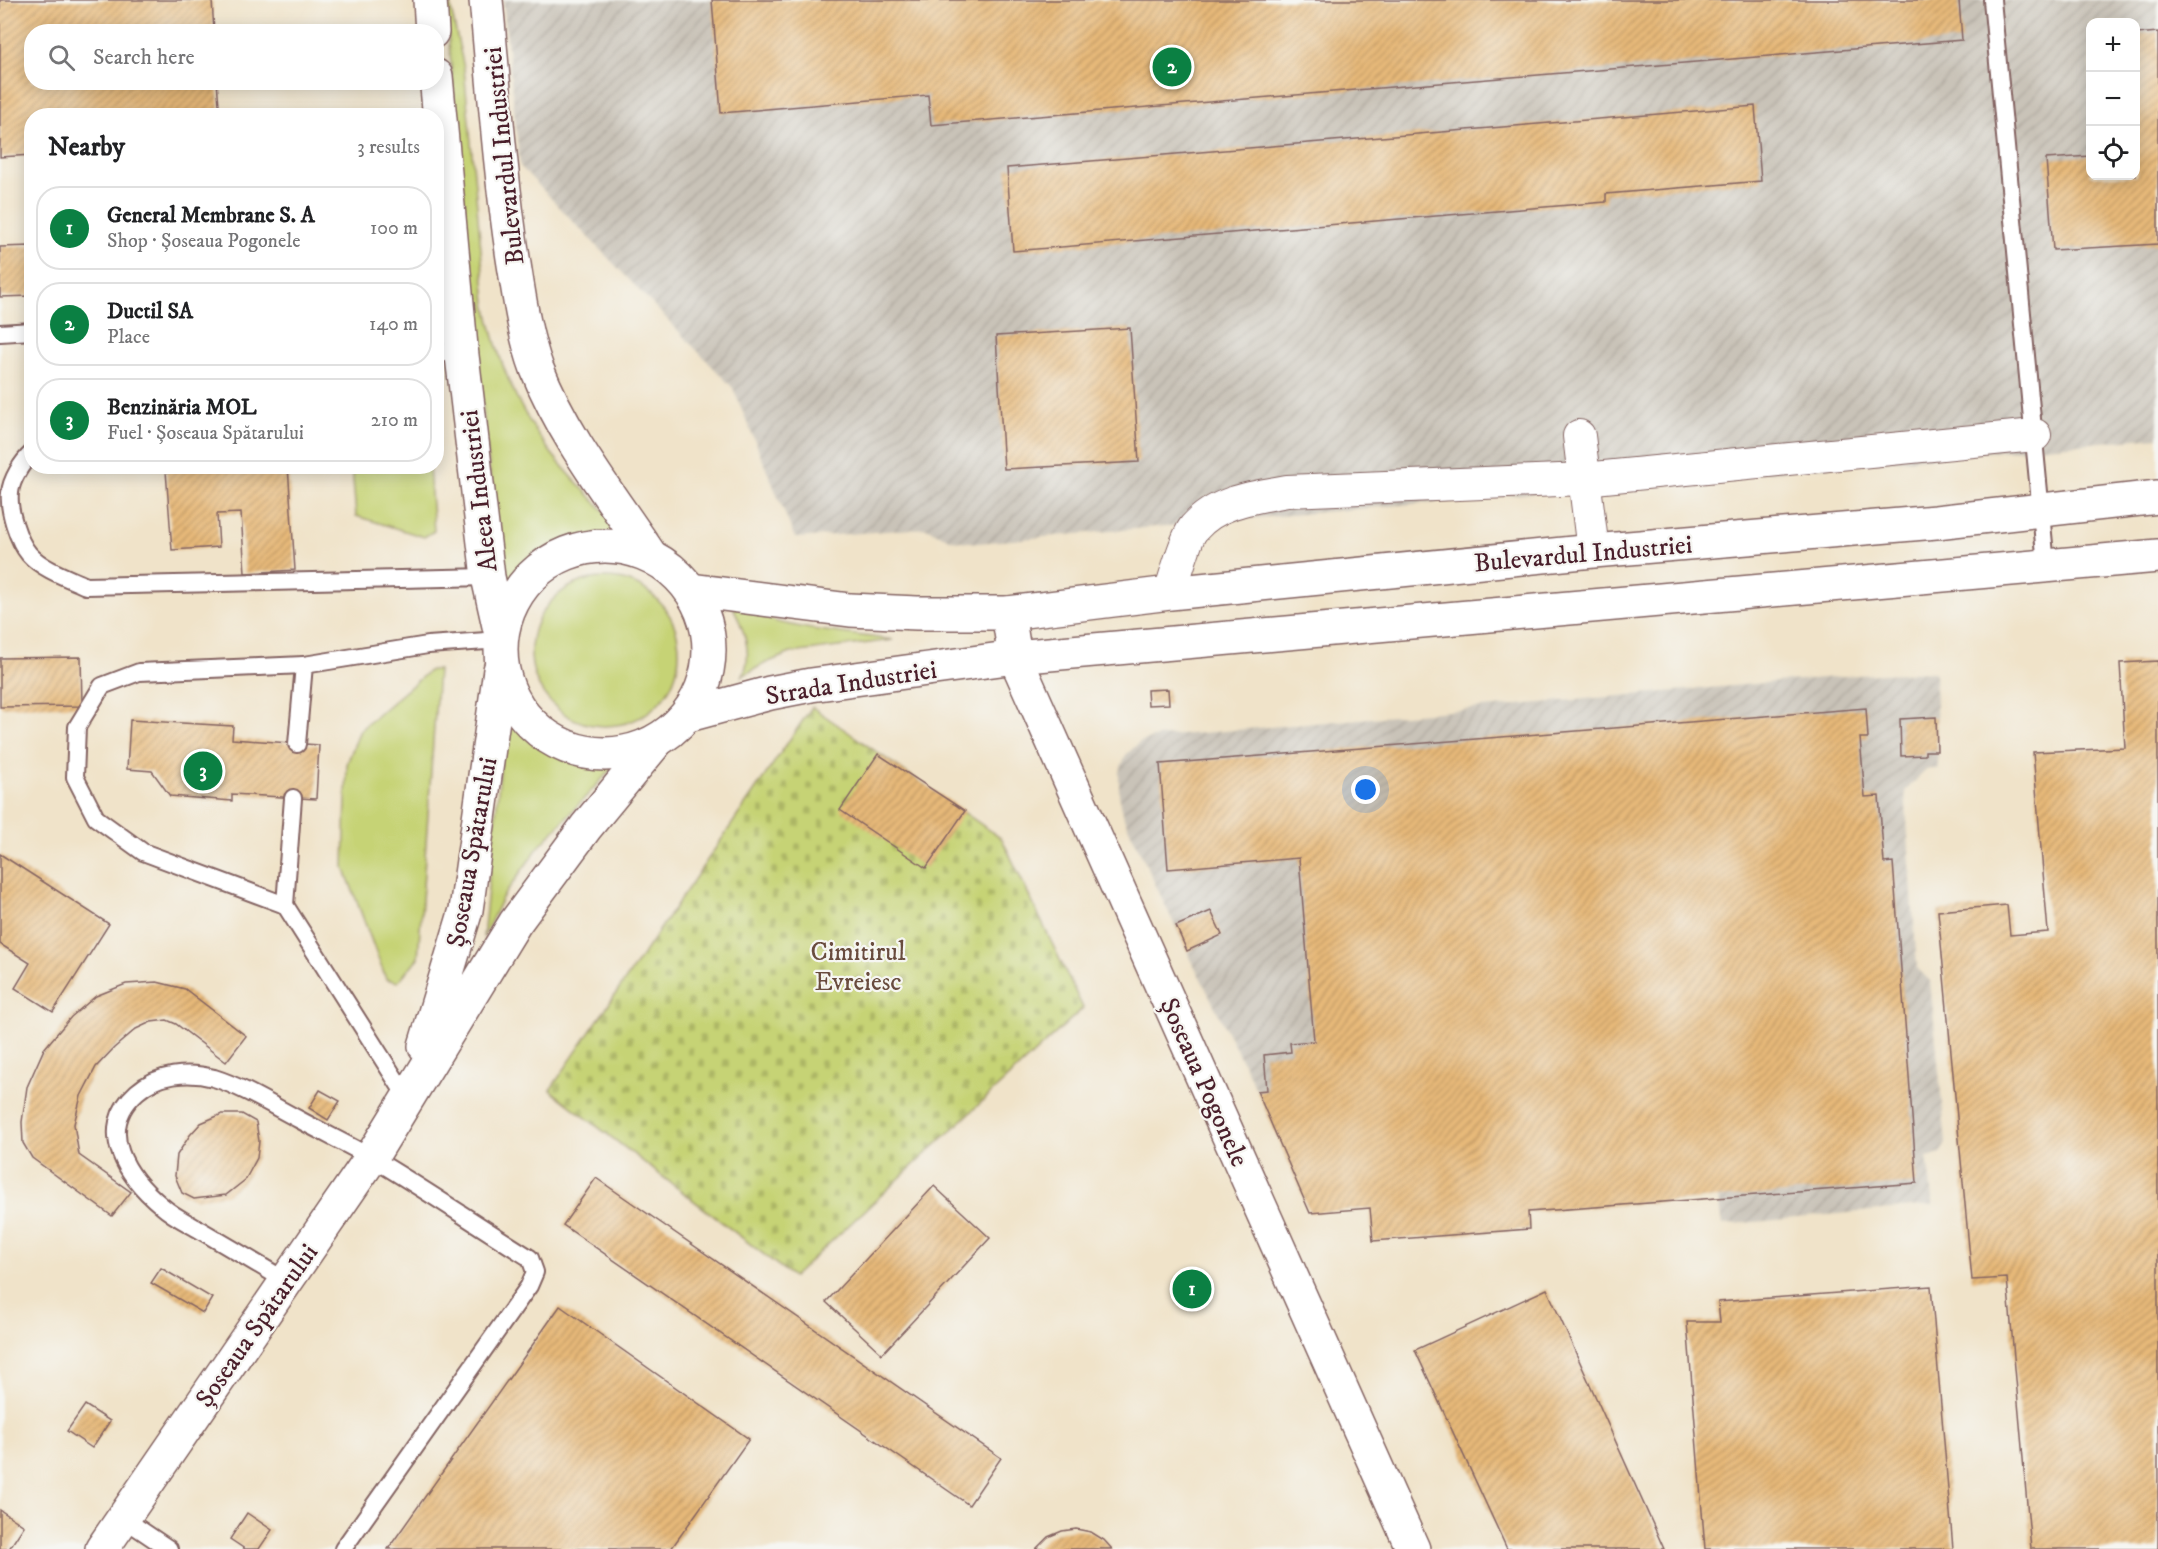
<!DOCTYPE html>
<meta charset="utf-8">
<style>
body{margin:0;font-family:"IM FELL DW Pica",serif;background:#f2f2f2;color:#202124}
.controls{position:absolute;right:18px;top:18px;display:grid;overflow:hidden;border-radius:12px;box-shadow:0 3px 15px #0003}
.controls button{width:54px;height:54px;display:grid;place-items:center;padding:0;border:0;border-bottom:2px solid #e0e0e0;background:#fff;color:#202124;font:30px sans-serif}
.you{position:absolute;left:1366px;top:790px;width:21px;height:21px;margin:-15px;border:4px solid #fff;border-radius:50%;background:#1a73e8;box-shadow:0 0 0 9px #1a73e833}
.badge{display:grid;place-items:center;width:39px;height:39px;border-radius:50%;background:#0b8043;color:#fff;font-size:20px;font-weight:700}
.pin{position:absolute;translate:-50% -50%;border:3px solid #fff;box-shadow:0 2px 6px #0006}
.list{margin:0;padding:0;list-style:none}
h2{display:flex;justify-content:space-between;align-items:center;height:78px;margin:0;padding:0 24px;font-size:26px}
h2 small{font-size:20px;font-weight:400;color:#757577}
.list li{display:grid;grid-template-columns:39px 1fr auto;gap:18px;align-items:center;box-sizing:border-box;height:84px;margin:0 12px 12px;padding:0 12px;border:2px solid #e0e0e0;border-radius:24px}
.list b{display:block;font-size:22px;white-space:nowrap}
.list p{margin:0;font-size:20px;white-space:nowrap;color:#757577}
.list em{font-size:20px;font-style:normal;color:#757577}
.icon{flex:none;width:33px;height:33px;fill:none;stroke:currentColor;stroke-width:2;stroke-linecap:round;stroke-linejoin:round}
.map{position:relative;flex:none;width:2158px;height:1549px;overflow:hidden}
.search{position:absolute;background:#fff;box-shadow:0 3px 15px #0003;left:24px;top:24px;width:420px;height:66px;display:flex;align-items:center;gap:15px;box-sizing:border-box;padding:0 21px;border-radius:24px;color:#757577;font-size:22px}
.panel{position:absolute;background:#fff;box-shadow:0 3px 15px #0003;left:24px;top:108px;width:420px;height:366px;border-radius:24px}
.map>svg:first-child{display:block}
</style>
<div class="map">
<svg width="2158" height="1549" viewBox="0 0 2158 1549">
<defs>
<pattern id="industrial-furrows" width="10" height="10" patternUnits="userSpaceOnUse" patternTransform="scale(1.5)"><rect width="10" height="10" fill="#c9c3b8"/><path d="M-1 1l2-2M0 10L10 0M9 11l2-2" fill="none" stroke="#aea79e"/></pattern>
<pattern id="cemetery-stones" width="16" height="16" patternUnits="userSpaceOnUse" patternTransform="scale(1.5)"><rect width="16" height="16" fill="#c6d375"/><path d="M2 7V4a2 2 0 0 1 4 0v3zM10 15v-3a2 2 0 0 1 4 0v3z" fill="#acb565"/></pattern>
<pattern id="building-hatch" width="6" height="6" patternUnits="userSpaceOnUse" patternTransform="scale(1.5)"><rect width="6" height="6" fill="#e7b979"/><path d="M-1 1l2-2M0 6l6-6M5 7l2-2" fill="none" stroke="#bd9663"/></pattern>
</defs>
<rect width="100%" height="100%" fill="#f6f6f2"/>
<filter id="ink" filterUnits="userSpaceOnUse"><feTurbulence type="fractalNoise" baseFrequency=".0167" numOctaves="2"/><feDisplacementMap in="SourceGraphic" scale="12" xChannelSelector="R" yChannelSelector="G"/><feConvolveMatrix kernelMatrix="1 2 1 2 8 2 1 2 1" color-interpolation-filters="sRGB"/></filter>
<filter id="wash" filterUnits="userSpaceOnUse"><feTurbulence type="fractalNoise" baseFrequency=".008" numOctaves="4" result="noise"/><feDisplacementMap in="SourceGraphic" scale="24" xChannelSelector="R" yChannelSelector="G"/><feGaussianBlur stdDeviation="1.35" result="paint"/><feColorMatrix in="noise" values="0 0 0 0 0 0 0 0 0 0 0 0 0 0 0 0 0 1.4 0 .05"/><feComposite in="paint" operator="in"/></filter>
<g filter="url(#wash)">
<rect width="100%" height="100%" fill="#f0e3c9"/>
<g fill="url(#industrial-furrows)" fill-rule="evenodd">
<path d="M503 0H2158V437L978 543 952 540 926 528 795 538 733 388 520 166ZM2090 22H2136V176H2090Z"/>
<polygon points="1935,672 1938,769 1927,769 1905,791 1917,968 1930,981 1946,1143 1940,1154 1927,1157 1933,1205 1722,1225 1718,1198 1528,1212 1529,1229 1373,1241 1370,1208 1310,1213 1257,1091 1187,951 1124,818 1119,795 1119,772 1126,755 1140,742 1157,737 1857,675"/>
</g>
<g fill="#c6d375" stroke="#887950" stroke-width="1.5">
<path d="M445 0H449L464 68 486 303C496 356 516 407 549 450 571 479 602 508 627 535 582 542 527 547 504 593L486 440Z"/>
<polygon points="352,467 429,467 434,531 424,537 356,516"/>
<circle cx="605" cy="652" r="74"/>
<path d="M732 605 777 622 811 629 893 640 791 653 766 663 742 676C755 655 742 625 732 605Z"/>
<polygon points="430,670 438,670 418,958 398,982 386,979 344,867 347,764 360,730"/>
<path d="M506 714C539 749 569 768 619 761L538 848 502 898 483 938Z"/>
</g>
<polygon fill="url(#cemetery-stones)" stroke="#887950" stroke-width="1.5" points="812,707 1002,839 1083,1008 793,1277 550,1090"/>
<g id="blocks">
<g fill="url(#building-hatch)">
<polygon points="0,0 212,0 214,32 32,32 32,82 217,82 220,116 32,116 32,155 0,157"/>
<polygon points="712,0 1959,0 1962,40 931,125 928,95 721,113"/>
<polygon points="2158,32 2158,244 2053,250 2046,159 2090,156 2090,176 2136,176 2136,34"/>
<polygon points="1755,106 1761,181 1606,194 1606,202 1013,251 1007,168"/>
<polygon points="32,246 32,296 0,297 0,247"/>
<polygon points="1130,328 1139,462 1004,469 996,336"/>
<polygon points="229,466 288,466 295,570 245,573 241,513 217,514 219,547 172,550 166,471"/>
<polygon points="81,657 82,706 0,707 0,658"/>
<polygon points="2158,661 2158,1549 2031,1549 2007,1278 1972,1280 1938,911 2007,905 2010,935 2048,932 2033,752 2125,748 2120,663"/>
<polygon points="1168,689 1169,704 1148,705 1147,690"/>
<polygon points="1866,708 1868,738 1860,738 1865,797 1879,796 1884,863 1893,862 1917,1183 1528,1212 1529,1229 1373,1241 1370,1208 1310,1213 1257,1091 1267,1090 1264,1055 1291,1052 1290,1043 1314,1041 1299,858 1168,869 1160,764"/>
<polygon points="1936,717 1937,751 1925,751 1925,755 1901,756 1900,719"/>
<polygon points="130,720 233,726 232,739 319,745 316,799 232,794 232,801 170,796 152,771 127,769"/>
<polygon points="878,754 965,811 926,868 840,810"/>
<polygon points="0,854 109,924 53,1012 15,988 30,963 0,944"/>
<polygon points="1211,911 1222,935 1187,951 1176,926"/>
<polygon points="157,982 185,989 246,1036 226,1062 176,1024 167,1020 151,1022 136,1029 114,1048 96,1067 81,1096 74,1124 79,1155 131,1192 112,1216 32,1158 23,1143 22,1122 27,1087 44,1049 71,1017 96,996 126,984"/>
<polygon points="320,1090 340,1101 328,1120 309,1108"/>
<polygon points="222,1114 242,1114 256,1122 259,1141 257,1158 245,1180 226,1195 194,1199 182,1193 175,1176 177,1155 190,1135 201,1123"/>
<polygon points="596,1178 1001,1458 969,1505 563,1225"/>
<polygon points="934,1186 990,1238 882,1354 826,1302"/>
<polygon points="161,1268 212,1298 203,1313 151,1283"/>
<polygon points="1931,1286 1953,1549 1705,1549 1687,1322 1720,1322 1718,1302"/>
<polygon points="1547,1289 1664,1549 1507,1549 1415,1350"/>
<polygon points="560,1306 749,1439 671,1549 388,1549"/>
<polygon points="85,1405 110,1421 92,1448 67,1431"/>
<polygon points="0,1510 24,1526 9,1549 0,1549"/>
<polygon points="247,1513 272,1530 259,1549 245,1549 230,1539"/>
<polygon points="1076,1529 1091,1532 1104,1540 1112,1549 1036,1549 1048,1537 1062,1531"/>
</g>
</g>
</g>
<g filter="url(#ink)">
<use href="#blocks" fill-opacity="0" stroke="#846462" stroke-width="1.5"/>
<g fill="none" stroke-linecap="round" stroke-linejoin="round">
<defs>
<g id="service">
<polyline points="1992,0 2046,565"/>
<polyline points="436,317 458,316"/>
<polyline points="0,333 32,331"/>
<polyline points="436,356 461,347"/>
<path d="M32 453C22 462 11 480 10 493 8 510 18 541 29 554 42 569 68 578 86 586L488 577"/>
<polyline points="297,744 304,665 428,645 501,640"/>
<polyline points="293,798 285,905 408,1099"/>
<polyline points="285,905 143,852 96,818 75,777 77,727 102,686 139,672 304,665"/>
<path d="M286 1281C258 1264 229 1247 200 1230 188 1223 173 1216 162 1206 128 1178 94 1130 137 1092 157 1074 188 1071 214 1078 243 1087 273 1106 300 1120 324 1133 349 1145 372 1158 426 1190 477 1225 530 1258L535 1272 529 1286 343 1549"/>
<polyline points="123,1518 169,1549"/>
</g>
<g id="minor">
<polyline points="1579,436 1593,551"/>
<path d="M1170 593C1174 580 1187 535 1194 528 1217 501 1254 497 1287 491L1584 479 2035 435"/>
</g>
<polyline id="secondary" points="1008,613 1015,657 1413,1549"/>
<g id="primary">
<polyline points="430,0 432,32"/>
<path d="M486 0C494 86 500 173 513 258 519 295 524 334 537 369 564 437 610 495 650 555"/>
<polyline points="436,76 461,347 488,577 501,635"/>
<circle cx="605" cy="650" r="104"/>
<polyline points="691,590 850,610 917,613 1008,613 1170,593 1593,551 1936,522 2158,497"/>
<polyline points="688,715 770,693 811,685 1015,657 2158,556"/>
<polyline points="425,1046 466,910 500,670"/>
<polyline points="102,1549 371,1158 515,923 586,827 656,742"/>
</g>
</defs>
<use href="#service" stroke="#846462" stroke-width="20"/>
<use href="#minor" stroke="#846462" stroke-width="34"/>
<use href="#secondary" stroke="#846462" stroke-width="36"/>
<use href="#primary" stroke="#846462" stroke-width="36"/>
<use href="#service" stroke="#fff" stroke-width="16"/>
<use href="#minor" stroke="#fff" stroke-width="32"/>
<use href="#secondary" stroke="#fff" stroke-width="33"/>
<use href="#primary" stroke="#fff" stroke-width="33"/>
</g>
</g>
<g text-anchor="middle" stroke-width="4.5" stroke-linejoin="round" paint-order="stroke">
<g font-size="26" fill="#4a1f2b" stroke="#f6f6f2">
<text transform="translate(503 156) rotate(-96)" y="9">Bulevardul Industriei</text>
<text transform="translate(478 491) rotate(-97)" y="9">Aleea Industriei</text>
<text transform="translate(1583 553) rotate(-5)" y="9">Bulevardul Industriei</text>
<text transform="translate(851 682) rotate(-9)" y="9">Strada Industriei</text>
<text transform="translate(471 852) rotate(-80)" y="9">Șoseaua Spătarului</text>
<text transform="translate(1205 1082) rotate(66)" y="9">Șoseaua Pogonele</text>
<text transform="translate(256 1325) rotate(-55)" y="9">Șoseaua Spătarului</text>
</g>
<g font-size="26" fill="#694c3e" stroke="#f6f6f2">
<text x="858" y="960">Cimitirul<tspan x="858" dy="30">Evreiesc</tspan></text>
</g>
</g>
</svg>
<div class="controls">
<button>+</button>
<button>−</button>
<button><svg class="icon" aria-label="locate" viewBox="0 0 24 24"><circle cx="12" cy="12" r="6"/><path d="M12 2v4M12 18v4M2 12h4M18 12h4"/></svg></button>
</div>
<div class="you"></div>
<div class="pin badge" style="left:1192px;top:1289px">1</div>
<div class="pin badge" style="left:1172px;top:67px">2</div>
<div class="pin badge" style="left:203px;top:771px">3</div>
<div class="search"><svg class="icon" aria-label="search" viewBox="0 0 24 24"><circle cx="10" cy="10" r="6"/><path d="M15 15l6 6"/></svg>Search here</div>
<section class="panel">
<h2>Nearby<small>3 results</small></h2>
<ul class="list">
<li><span class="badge">1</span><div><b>General Membrane S. A</b><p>Shop · Șoseaua Pogonele</p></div><em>100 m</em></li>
<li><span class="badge">2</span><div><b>Ductil SA</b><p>Place</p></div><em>140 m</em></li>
<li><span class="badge">3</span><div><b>Benzinăria MOL</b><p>Fuel · Șoseaua Spătarului</p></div><em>210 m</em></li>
</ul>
</section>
</div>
